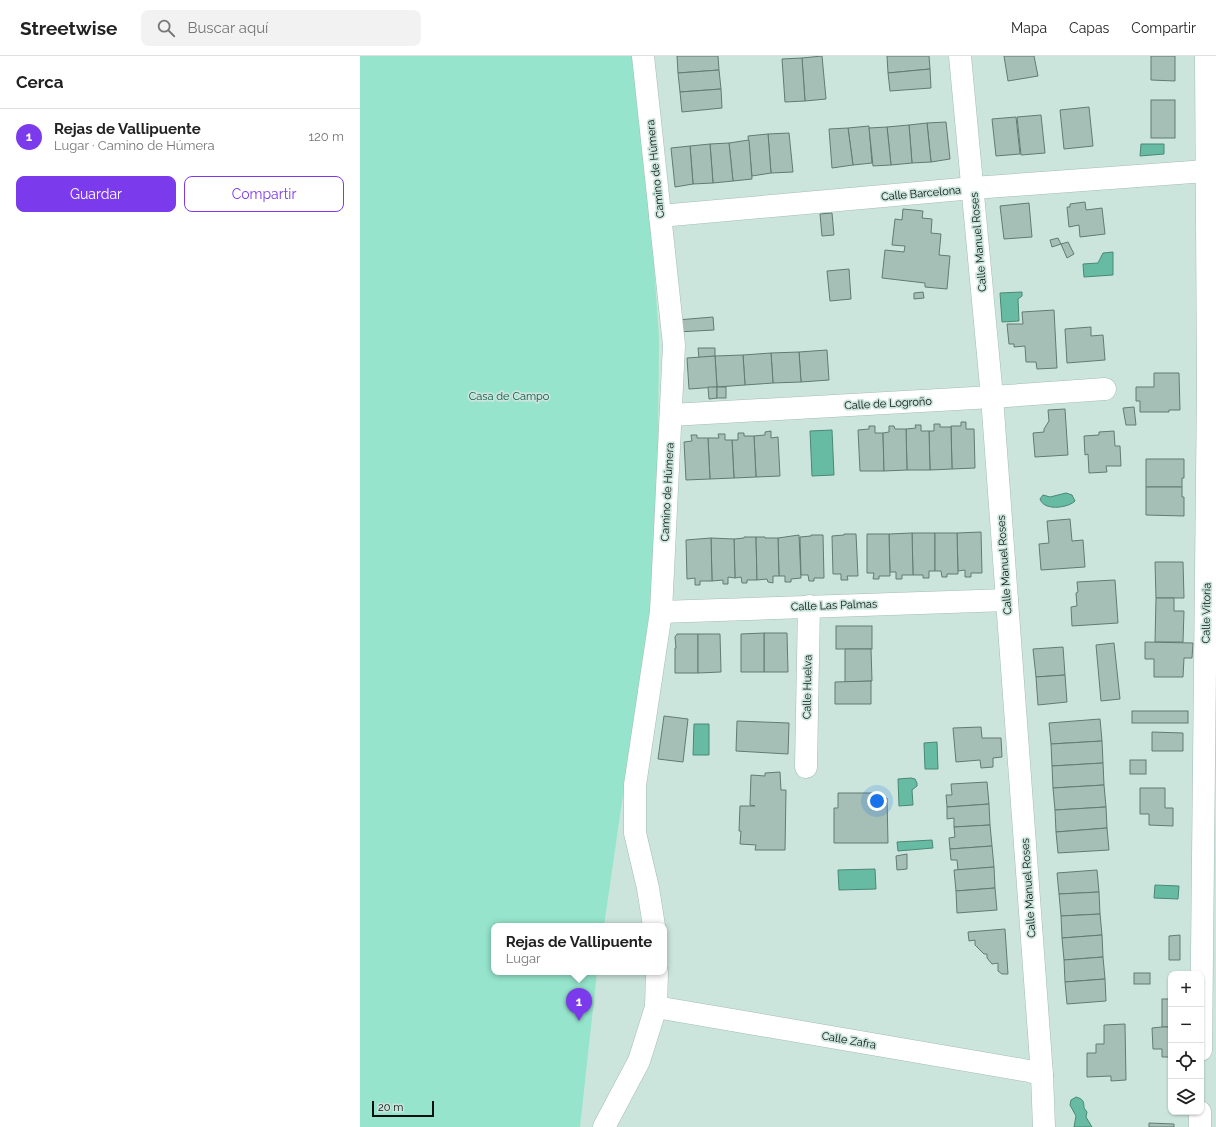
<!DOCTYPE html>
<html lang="es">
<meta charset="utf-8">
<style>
body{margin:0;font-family:Raleway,sans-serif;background:#f2f2f2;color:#222}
.controls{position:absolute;right:12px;bottom:12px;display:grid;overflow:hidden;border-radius:8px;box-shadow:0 1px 3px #0004}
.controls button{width:36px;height:36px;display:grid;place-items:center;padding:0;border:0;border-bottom:1px solid #e0e0e0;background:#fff;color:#222;font:20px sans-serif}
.scale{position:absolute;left:12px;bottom:10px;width:62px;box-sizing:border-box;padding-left:4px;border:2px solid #08110e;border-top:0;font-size:11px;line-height:14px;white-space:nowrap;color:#08110e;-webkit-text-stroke:3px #cce5dc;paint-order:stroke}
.you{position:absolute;left:517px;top:745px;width:14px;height:14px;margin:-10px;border:3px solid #fff;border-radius:50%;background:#1a73e8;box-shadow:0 0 0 6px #1a73e833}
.badge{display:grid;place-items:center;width:26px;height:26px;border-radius:50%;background:#7c3aed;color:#fff;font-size:13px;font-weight:700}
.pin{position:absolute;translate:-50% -33px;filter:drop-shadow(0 1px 2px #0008)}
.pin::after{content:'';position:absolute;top:21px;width:14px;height:12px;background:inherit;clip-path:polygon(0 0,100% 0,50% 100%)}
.popup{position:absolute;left:131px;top:867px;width:176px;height:52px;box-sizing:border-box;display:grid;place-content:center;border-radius:8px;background:#fff;filter:drop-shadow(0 1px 3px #0005);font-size:13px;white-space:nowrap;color:#767676}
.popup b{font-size:15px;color:#222}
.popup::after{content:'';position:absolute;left:50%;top:100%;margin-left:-8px;border:8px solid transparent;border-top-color:#fff}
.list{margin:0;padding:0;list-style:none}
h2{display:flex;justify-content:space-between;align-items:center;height:52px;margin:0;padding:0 16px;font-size:17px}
h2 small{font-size:13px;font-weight:400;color:#767676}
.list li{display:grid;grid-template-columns:26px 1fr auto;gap:12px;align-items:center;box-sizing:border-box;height:56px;padding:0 16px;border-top:1px solid #e0e0e0}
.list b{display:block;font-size:15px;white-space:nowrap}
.list p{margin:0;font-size:13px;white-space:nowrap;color:#767676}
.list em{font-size:13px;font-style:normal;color:#767676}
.actions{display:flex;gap:8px;padding:12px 16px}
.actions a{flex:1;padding:9px 0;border:1px solid #7c3aed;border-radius:8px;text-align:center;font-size:14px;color:#7c3aed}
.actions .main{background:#7c3aed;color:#fff}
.icon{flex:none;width:22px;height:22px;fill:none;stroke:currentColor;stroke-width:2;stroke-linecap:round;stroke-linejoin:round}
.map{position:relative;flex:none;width:856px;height:1071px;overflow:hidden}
header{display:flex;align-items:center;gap:24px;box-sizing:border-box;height:56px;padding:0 20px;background:#fff;border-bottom:1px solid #e0e0e0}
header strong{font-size:19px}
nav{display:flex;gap:22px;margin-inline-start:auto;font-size:14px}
.search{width:280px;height:36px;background:#f2f2f2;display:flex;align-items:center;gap:10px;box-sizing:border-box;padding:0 14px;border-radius:8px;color:#767676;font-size:15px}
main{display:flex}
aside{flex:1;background:#fff}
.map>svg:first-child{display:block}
</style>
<header>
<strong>Streetwise</strong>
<div class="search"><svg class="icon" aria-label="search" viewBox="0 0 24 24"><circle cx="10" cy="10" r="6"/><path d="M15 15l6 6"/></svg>Buscar aquí</div>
<nav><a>Mapa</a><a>Capas</a><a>Compartir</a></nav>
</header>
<main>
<aside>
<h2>Cerca<small></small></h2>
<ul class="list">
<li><span class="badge">1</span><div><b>Rejas de Vallipuente</b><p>Lugar · Camino de Húmera</p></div><em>120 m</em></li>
</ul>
<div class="actions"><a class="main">Guardar</a><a>Compartir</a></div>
</aside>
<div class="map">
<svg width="856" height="1071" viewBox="0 0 856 1071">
<rect width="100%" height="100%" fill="#cce5dc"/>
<polygon fill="#95e4cb" points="0,0 273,0 292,182 299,281 297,504 244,870 134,870 134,916 237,916 220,1071 0,1071"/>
<g fill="#67bba2" stroke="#4a8876">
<polygon points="781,88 804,88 804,98 780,100"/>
<polygon points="753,196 753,219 724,221 723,208 738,207 743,197"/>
<polygon points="662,236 662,240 658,243 659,265 642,266 640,237"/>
<polygon points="472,374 474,419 452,420 450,375"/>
<path d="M706 437 712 439 715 445 714 446C706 452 684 455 680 443L683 439 690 441Z"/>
<polygon points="334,668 349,668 349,699 333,699"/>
<polygon points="577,686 578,713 565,713 564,687"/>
<polygon points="551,722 555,723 557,727 557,730 552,734 553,749 539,750 538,723"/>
<polygon points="572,784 573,792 538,795 537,786"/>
<polygon points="515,813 516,833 479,834 478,814"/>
<polygon points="795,829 819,830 818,843 794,842"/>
<path d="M716 1041C723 1043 724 1045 724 1052L727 1056 726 1061 732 1071H714L716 1060 710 1049 711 1044Z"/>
</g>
<g fill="#a6bfb6" stroke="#637a72">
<polygon points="317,0 358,0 359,14 318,17"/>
<polygon points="462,0 466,43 445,45 442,2"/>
<polygon points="527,0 569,0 570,13 528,17"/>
<polygon points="644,0 674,0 678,20 648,25"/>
<polygon points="791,0 815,0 815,25 791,24"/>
<polygon points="442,2 445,45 425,46 422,3"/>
<polygon points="570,13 571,32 530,35 528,17"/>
<polygon points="359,14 361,33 320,36 318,17"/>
<polygon points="361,33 362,52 322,56 320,36"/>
<rect x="791" y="44" width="24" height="38"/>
<polygon points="729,51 733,90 704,93 700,54"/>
<polygon points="681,59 685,97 661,99 657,61"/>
<polygon points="656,61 660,98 636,100 632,63"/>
<polygon points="586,66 590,103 571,106 567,67"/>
<polygon points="567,67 571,106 552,107 549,69"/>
<polygon points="549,69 552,107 531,109 527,71"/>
<polygon points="509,70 512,107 493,109 488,72"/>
<polygon points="527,71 531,109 513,110 509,72"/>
<polygon points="488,72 493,109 472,112 469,73"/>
<polygon points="429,77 433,116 411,117 408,78"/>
<polygon points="408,78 411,117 392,120 388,80"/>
<polygon points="389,84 392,123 373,125 369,87"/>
<polygon points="369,87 373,125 353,127 350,88"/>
<polygon points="350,88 353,127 333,128 330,90"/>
<polygon points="330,90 333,128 315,131 311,92"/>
<polygon points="725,146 726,154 742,152 745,178 720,181 719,169 709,171 707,151 710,151 710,148"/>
<polygon points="669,147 672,181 644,183 640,150"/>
<polygon points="543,153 563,155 562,162 572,163 571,177 581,178 579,199 590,200 587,233 565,231 565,227 522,222 525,194 544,196 545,190 532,189 535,163 542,164"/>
<polygon points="472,157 474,179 462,180 460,158"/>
<polygon points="698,182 701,188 692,191 690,184"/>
<polygon points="708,186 714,198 707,202 701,188"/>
<polygon points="489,213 491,243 470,245 467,215"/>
<polygon points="563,236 564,242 554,243 554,237"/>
<polygon points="694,254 697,312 677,313 676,306 666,306 665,290 654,291 654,288 649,288 647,268 663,268 662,256"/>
<polygon points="353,261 354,274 317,276 317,264"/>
<polygon points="731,271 731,280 743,279 745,304 707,307 705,273"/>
<polygon points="338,292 355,292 355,300 339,302"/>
<polygon points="467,294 469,324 441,326 439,296"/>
<polygon points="439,296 441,326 413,327 411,297"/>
<polygon points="411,297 413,327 385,329 383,299"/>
<polygon points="383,299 385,329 357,331 355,300"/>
<polygon points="355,300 357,331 329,333 327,302"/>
<polygon points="794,317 819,317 820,354 809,354 809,356 780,356 780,345 776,345 776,331 794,331"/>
<polygon points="348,331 357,331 357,342 349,343"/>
<rect x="357" y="331" width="9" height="11"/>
<polygon points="774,351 776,369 766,369 763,352"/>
<polygon points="705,353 708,399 675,401 673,377 684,376 684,373 689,365 688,354"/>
<polygon points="601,366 606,366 606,373 614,373 615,412 592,413 591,370 601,370"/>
<polygon points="574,368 580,368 580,371 591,371 592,413 570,414 569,375 574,375"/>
<polygon points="555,369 561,369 561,375 569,375 570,414 547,414 546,373 556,372"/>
<polygon points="509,370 515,370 515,377 523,377 524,415 500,415 498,374 509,373"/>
<polygon points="529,370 534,370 535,373 546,373 547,414 524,415 523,377 529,376"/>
<polygon points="411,375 411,382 418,381 420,420 396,421 394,380 405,379 405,376"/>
<polygon points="754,375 755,390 760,390 761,410 746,410 747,416 729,417 728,398 725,399 724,380 739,379 739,376"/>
<polygon points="378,377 384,377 384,380 394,380 396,421 374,422 372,384 378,384"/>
<polygon points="358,378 365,378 365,384 372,384 374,422 350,423 348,382 359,382"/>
<polygon points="331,379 337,379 337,382 348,382 350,423 326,424 324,386 332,385"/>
<polygon points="786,403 824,403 824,422 822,422 822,431 786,431"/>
<polygon points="786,431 822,431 822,441 824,441 824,460 786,459"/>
<polygon points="710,463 712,485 723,484 725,511 681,514 679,488 689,487 687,465"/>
<polygon points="621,476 622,517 611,517 611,521 605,521 605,514 598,515 597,477"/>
<polygon points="552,477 575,477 575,515 569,515 569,522 563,522 563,519 553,519"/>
<polygon points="552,477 553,519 542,519 542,523 536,523 536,516 530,516 529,478"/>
<polygon points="575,477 597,477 598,518 587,518 587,521 582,521 581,515 575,515"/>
<polygon points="484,478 496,478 498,520 487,520 488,524 481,524 481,518 473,518 472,480 484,479"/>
<polygon points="507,478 529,478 530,520 519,520 519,523 513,523 514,517 507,517"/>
<polygon points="439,479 441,522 431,523 431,526 425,526 425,520 419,520 418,482"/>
<polygon points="451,479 463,479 464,522 454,522 454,525 449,525 448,519 441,519 440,481 451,480"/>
<polygon points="384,481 396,481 397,524 387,524 387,527 382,527 381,521 375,522 374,483 384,482"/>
<polygon points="396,481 405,481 405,482 418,482 419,520 413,520 413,527 408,526 407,523 397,524"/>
<polygon points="351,482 374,483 375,522 368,521 368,528 363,528 363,524 352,525"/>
<polygon points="351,482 352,525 340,525 340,529 335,529 335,522 327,523 326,484"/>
<polygon points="795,506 823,506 824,542 796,542"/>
<polygon points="755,524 758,567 712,570 711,551 717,550 716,537 718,536 717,526"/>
<polygon points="796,542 814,542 814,555 824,555 823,586 795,586"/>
<rect x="476" y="570" width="36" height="23"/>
<polygon points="404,577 427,577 428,616 404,616"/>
<polygon points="404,577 404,616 381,616 381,578"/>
<polygon points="317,578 338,578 338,617 315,617 315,592 316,592 315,581"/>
<polygon points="338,578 360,578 361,616 338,617"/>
<polygon points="785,586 833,587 832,602 824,602 823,621 794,621 794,603 785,603"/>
<polygon points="754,587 760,643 741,645 736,589"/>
<polygon points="703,591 705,619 676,621 673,593"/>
<polygon points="485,593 511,593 512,625 485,626"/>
<polygon points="705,619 707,646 678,649 676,621"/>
<polygon points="511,625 511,648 475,648 475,626"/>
<rect x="772" y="655" width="56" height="12"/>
<polygon points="304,660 328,663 323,706 298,703"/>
<polygon points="740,663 742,685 691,688 689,667"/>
<polygon points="377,665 429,667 428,698 376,695"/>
<polygon points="621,671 622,682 641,682 642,701 633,702 633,711 621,712 620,704 596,706 593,672"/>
<polygon points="792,676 823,677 823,695 792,695"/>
<polygon points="742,685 743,707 692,710 691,688"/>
<rect x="770" y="704" width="16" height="14"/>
<polygon points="743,707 744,729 693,732 692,710"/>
<polygon points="420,716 421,734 426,734 425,794 395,794 396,789 380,788 381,775 379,775 380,750 395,750 390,749 391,719 405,720 405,717"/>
<polygon points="627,726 629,748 587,751 586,739 592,739 591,728"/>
<polygon points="744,729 746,751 695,754 693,732"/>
<polygon points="780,732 805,732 805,752 813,752 813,770 789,769 789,758 780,758"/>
<polygon points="478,737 516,737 516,742 527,742 528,787 474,787 474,752 478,752"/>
<polygon points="629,748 630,769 594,771 594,762 587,763 587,751"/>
<polygon points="746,751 747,772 696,776 695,754"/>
<polygon points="630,769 632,790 590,793 589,782 595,781 594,771"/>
<polygon points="747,772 749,794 698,797 696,776"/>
<polygon points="632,790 634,811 598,814 597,804 591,804 590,793"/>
<polygon points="547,798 547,813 537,814 536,800"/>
<polygon points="634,811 635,832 596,835 594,814"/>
<polygon points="737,814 739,836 699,838 697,817"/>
<polygon points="635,832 637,854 597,857 596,835"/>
<polygon points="739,836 740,858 701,860 699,838"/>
<polygon points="740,858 742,879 702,882 701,860"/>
<polygon points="645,873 648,918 642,918 638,915 638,907 632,908 627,902 627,898 624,898 615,889 615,884 609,885 608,876"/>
<polygon points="742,879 743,901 704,904 702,882"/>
<polygon points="820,879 820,904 809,904 809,880"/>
<polygon points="743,901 745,923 705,926 704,904"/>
<rect x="774" y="917" width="16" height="11"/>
<polygon points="745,923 746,945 707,948 705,926"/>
<rect x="802" y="943" width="9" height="28"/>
<polygon points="765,968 766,1024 751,1025 751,1020 727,1021 727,997 736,997 736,988 744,988 744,969"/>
<polygon points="802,971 811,971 811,1001 802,1001 802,993 793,993 792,972"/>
<polygon points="789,1067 814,1068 814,1071 789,1071"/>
</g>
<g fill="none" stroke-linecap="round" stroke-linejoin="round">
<defs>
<g id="minor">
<polyline points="283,0 314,289 301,556 275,729 275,777 288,832 294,870"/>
<polyline points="600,0 632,341 682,1019 684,1071"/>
<polyline points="300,160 613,132 846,115"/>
<polyline points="311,359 632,341 745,333"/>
<polyline points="301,556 647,544"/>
<polyline points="446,711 449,550"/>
<polyline points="296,951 669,1015 682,1019"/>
<polyline points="841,994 848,328 846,0"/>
<polyline points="244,1071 279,1005 296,951 297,916"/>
<polyline points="840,1071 840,1056"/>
</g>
</defs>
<use href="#minor" stroke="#a4bcb4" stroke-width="23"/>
<use href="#minor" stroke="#fff" stroke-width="22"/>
</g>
<g text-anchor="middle" stroke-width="3.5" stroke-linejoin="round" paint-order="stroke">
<g font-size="11" fill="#08110e" stroke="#cce5dc">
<text transform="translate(295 113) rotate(-96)" y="4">Camino de Húmera</text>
<text transform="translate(561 137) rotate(-5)" y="4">Calle Barcelona</text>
<text transform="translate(618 186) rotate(-95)" y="4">Calle Manuel Roses</text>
<text transform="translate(528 347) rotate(-3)" y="4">Calle de Logroño</text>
<text transform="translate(307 436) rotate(-87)" y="4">Camino de Húmera</text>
<text transform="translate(644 509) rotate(-94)" y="4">Calle Manuel Roses</text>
<text transform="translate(474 549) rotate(-2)" y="4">Calle Las Palmas</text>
<text transform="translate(846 557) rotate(-89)" y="4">Calle Vitoria</text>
<text transform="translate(447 631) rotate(-89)" y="4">Calle Huelva</text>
<text transform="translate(668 832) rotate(-94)" y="4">Calle Manuel Roses</text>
<text transform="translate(489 984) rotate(10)" y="4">Calle Zafra</text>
</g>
<g font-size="11" fill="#0d5443" stroke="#cce5dc">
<text x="149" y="344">Casa de Campo</text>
</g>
</g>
</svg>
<div class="controls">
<button>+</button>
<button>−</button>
<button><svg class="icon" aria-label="locate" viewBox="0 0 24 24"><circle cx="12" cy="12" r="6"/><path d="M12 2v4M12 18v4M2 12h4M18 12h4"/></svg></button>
<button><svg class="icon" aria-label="layers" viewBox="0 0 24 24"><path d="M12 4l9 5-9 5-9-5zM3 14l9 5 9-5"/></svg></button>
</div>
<div class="scale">20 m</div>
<div class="you"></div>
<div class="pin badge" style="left:219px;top:965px">1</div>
<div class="popup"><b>Rejas de Vallipuente</b>Lugar</div>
</div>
</main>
